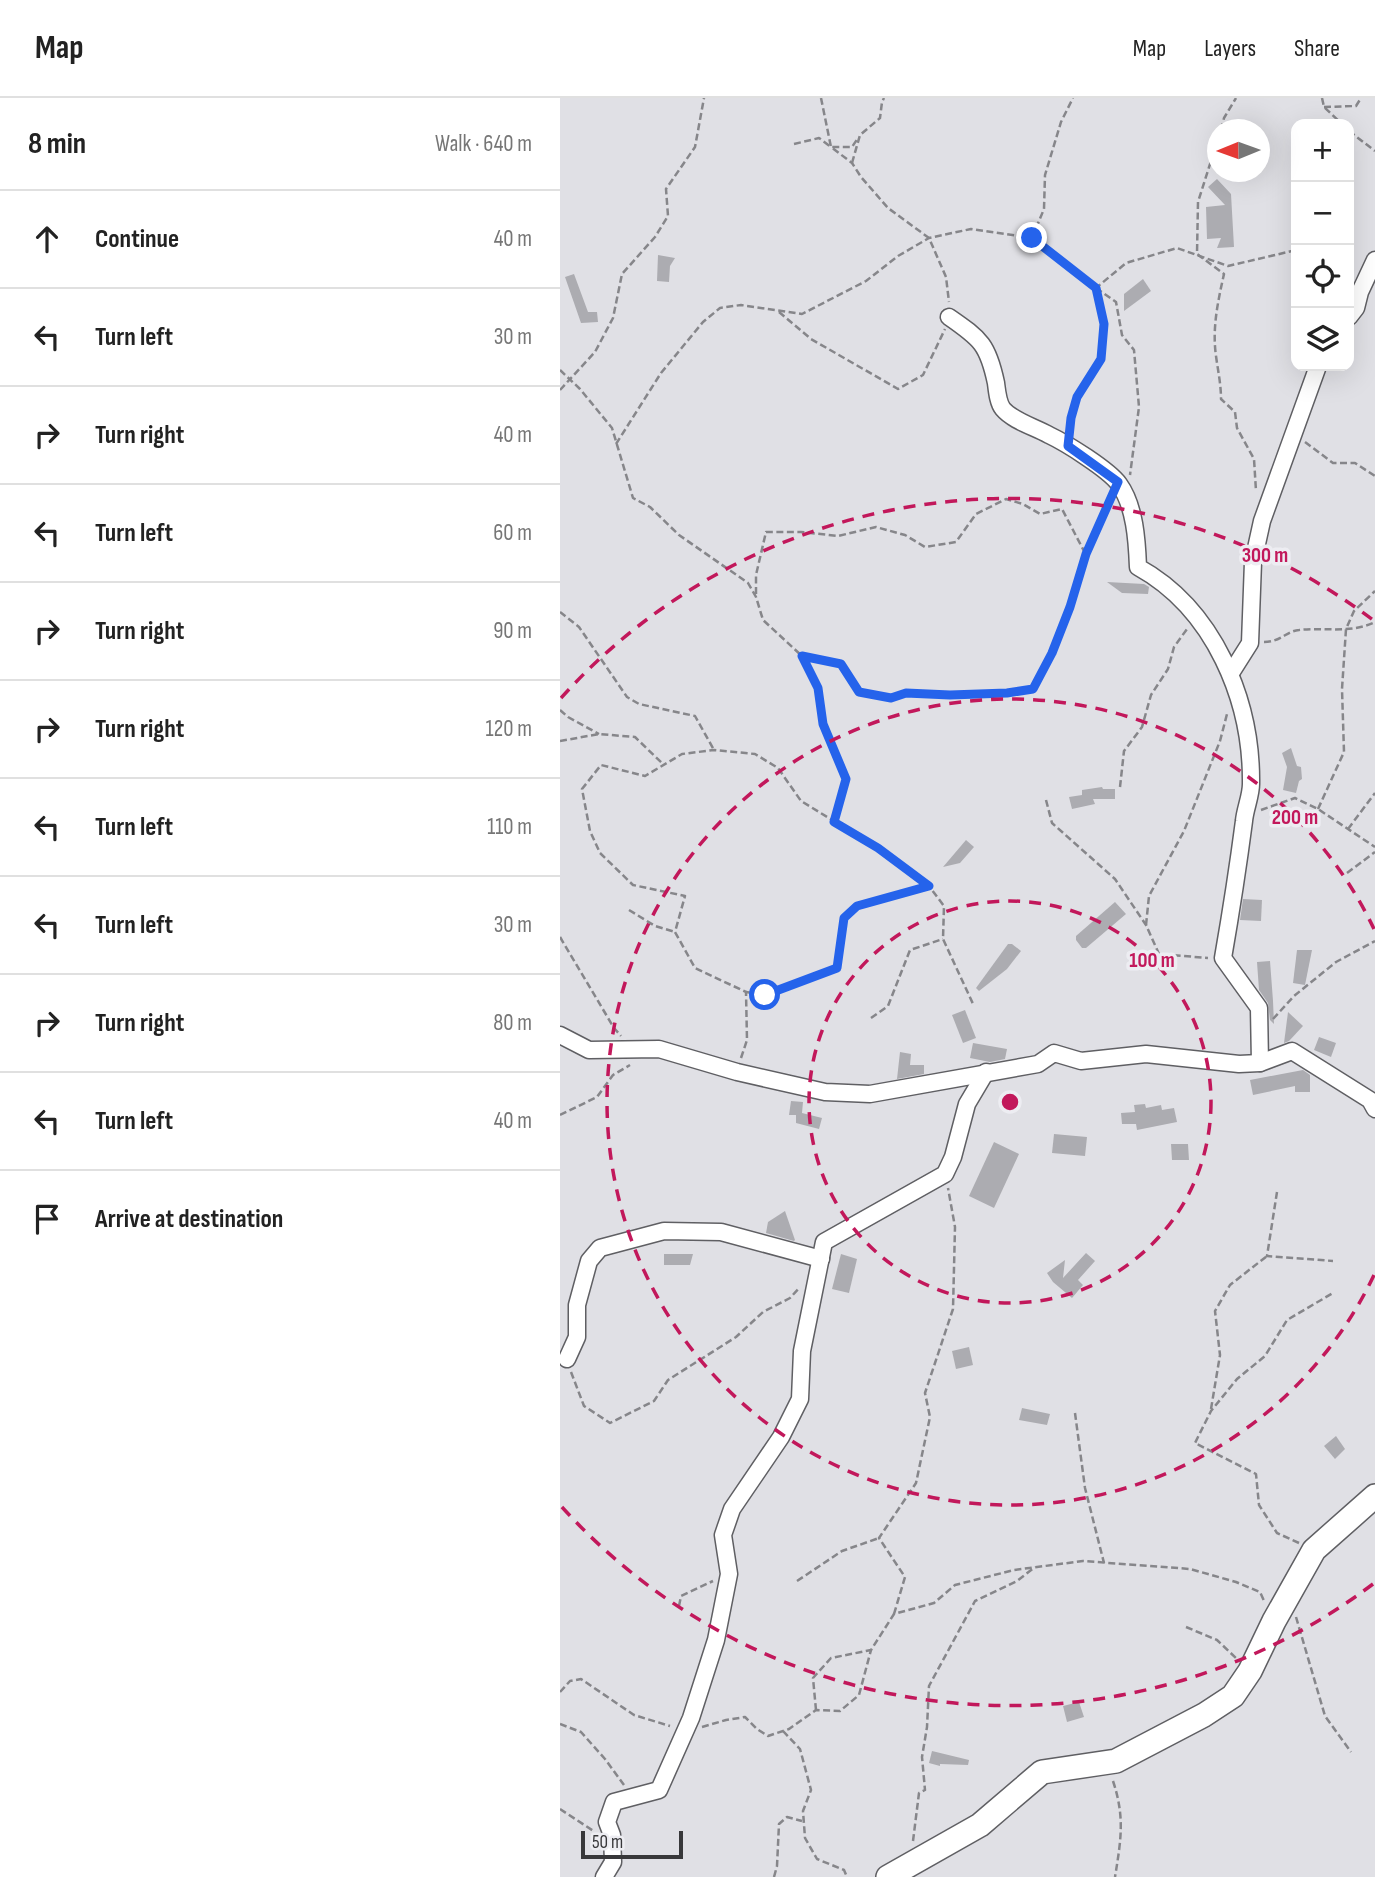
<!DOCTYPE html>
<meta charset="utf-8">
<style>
body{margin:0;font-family:"Sofia Sans Condensed",sans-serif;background:#f2f2f2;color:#222}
.controls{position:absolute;right:21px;top:21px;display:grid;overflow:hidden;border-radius:14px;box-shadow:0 7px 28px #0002}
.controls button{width:63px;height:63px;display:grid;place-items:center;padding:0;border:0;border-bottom:2px solid #e0e0e0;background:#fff;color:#222;font:35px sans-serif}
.compass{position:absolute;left:647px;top:21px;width:63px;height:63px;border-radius:50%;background:#fff;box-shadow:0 7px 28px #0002;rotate:269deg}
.scale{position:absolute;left:21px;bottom:18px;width:102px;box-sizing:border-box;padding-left:7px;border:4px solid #38383a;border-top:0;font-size:19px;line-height:24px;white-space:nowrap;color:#38383a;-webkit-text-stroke:5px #ededf2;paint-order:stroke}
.stop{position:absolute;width:21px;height:21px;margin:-16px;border:5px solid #2563eb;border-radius:50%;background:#fff}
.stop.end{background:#2563eb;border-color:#fff;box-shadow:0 2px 7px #0008}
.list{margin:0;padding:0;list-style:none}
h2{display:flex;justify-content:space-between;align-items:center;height:91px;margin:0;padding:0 28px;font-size:30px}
h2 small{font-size:23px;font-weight:400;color:#767676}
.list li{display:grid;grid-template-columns:46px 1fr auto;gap:21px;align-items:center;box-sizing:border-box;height:98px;padding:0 28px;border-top:2px solid #e0e0e0}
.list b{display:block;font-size:26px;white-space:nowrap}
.list em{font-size:23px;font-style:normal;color:#767676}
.icon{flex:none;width:38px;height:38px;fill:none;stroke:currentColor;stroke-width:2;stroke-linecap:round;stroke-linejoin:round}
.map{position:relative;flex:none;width:815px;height:1779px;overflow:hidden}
header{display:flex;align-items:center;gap:42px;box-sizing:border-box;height:98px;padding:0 35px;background:#fff;border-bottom:2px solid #e0e0e0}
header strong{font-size:33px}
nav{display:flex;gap:38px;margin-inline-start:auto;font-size:24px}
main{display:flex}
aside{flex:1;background:#fff}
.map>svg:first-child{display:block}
</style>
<header>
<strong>Map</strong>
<nav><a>Map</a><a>Layers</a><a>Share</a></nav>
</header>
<main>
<aside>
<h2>8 min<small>Walk · 640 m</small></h2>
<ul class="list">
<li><svg class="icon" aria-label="ahead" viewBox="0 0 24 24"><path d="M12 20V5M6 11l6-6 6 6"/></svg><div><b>Continue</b></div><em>40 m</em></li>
<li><svg class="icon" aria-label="left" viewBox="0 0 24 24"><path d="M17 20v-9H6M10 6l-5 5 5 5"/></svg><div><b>Turn left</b></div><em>30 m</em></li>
<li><svg class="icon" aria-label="right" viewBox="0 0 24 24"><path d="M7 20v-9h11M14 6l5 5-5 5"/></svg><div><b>Turn right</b></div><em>40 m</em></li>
<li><svg class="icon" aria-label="left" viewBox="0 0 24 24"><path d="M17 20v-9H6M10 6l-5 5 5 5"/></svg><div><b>Turn left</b></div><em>60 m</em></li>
<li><svg class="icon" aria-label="right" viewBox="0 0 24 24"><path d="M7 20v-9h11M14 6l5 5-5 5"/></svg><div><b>Turn right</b></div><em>90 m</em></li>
<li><svg class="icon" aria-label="right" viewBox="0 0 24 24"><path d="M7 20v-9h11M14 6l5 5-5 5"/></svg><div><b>Turn right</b></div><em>120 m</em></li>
<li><svg class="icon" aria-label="left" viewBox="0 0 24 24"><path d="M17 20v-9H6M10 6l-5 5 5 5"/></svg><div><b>Turn left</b></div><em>110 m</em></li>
<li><svg class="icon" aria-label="left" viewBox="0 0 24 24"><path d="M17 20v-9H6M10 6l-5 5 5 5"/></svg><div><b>Turn left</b></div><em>30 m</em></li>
<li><svg class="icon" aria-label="right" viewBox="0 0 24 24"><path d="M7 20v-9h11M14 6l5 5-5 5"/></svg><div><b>Turn right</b></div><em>80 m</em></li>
<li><svg class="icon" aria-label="left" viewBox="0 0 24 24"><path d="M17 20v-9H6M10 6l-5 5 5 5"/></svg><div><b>Turn left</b></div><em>40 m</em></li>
<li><svg class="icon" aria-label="arrive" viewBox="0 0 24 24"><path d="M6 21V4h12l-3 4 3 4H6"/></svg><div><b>Arrive at destination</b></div></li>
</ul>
</aside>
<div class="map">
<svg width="815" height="1779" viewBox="0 0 815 1779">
<rect width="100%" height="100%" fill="#e0e0e5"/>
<g fill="#acacb1">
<polygon points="657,81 671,96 674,149 657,150 661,140 647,141 646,109 665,107 648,89"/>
<polygon points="98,157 115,160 110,168 109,184 97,183"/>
<polygon points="14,176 28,214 37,214 38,224 21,225 5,179"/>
<polygon points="583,181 591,193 564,213 564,196"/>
<polygon points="547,484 584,486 589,489 588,496 562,495"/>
<polygon points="731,650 737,668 741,669 742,681 739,683 736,695 723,692 727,669 722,655"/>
<polygon points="542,689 543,691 555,691 555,701 533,701 535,706 512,711 509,699 522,697 522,692"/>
<polygon points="406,742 414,749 400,765 383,769"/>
<polygon points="683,801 702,802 701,823 680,822"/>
<polygon points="555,804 566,816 526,850 522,850 516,842 516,838"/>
<polygon points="448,846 452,846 461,853 447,871 419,893 416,890"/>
<polygon points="737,852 752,852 745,887 733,885"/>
<polygon points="710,863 713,903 714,926 710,922 708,905 699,892 697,864"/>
<polygon points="405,912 416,940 403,945 392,917"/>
<polygon points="728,914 743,928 729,943 724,945"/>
<polygon points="759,939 776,945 771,959 754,952"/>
<polygon points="413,945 447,951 445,961 430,964 410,960"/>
<polygon points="340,954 351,956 350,967 364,967 364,976 337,981"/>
<polygon points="743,972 750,977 750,994 735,994 735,988 693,997 690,982"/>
<polygon points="231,1003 243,1004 242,1015 262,1020 259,1031 236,1025 236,1017 229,1017"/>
<polygon points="585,1006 586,1010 601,1007 602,1012 614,1010 617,1024 577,1032 576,1026 562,1026 561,1015 575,1014 574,1007"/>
<polygon points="494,1036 527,1039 525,1058 492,1055"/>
<polygon points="434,1044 459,1056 434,1110 409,1098"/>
<polygon points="611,1046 628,1046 629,1062 612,1062"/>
<polygon points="225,1113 235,1142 234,1143 206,1135 208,1124"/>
<polygon points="526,1155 535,1163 518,1182 523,1187 512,1200 493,1184 487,1175 505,1162 503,1180"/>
<polygon points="104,1156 133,1156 130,1167 104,1167"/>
<polygon points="281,1156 297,1161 289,1195 272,1191"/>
<polygon points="409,1249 413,1267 396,1271 392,1253"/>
<polygon points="462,1310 490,1316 487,1327 459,1322"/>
<polygon points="776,1338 785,1351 775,1361 764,1348"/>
<polygon points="519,1604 524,1619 507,1624 503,1608"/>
<polygon points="372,1653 409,1662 408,1667 380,1666 380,1668 369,1665"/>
</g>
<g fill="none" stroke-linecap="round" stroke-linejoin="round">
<defs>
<g id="street">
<path d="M389 219C421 241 428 247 436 285 437 293 438 305 443 311 453 323 475 329 489 337 506 345 549 372 559 386 575 408 577 443 578 469 654 511 692 602 691 686 691 698 685 711 684 723 678 769 671 814 663 860L699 910 700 965"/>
<polyline points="789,219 796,210 800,194 815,162"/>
<polyline points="671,575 690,545 693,464 702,423 758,268"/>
<polyline points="0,937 29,952 99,951 177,974 265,994 310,996 478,966 494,955 521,963 586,956 679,966 700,965 732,953 810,1002 815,1011"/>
<polyline points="7,1261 17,1239 17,1207 29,1163 40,1150 104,1133 161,1134 261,1161"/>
<polyline points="44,1779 53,1764 52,1737 47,1724 54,1704 99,1692 131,1620 156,1542 169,1476 163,1437 172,1411 221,1339 240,1301 242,1253 264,1144 385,1076 393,1059 407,1006 426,974"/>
</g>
<polyline id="secondary" points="328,1779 420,1727 482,1674 556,1663 644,1617 673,1598 690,1573 714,1523 754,1452 815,1398"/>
</defs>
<use href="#street" stroke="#5f5f63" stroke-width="19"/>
<use href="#secondary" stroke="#5f5f63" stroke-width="26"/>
<g stroke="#86868a" stroke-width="2.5" stroke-dasharray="7 3.5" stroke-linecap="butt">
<polyline points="261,0 271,49 292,65 301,79 328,110 369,140 386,179 389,204"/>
<polyline points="762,0 764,9 782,26"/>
<polyline points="764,9 796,8 801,0"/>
<polyline points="661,32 664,20 676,0"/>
<polyline points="789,33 815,53"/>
<path d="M657 44 638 104 637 156 664 176C658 203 652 230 656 258 658 273 661 286 661 301L675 314 677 330 694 361 696 393"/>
<polyline points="234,46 259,40 271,49 292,49 298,40"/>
<polyline points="292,65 300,37 320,20 322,4 324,0"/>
<polyline points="472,140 484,111 485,77 501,24 513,0"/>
<polyline points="536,190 556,204 562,237 574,252 579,309 570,377"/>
<polyline points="219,214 251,241 338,291 363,277 385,231"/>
<polyline points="0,272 20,291 52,330 73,400 90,409 119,437 188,485 196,499 203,522 242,558 258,590 263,626 287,682 274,723"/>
<polyline points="0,292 35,254 53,220 62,176 95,139 108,118 106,91 135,49 144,0"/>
<polyline points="510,332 517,299 541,261 544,226 536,190"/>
<polyline points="745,344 773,365 795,365 815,378"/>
<polyline points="56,346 101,275 143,224 160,210 181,207 242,216 306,183 338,158 369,140 411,131 472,140 536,190 566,165 617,150 668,168 732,153 736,155"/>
<polyline points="196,496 196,477 206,434 241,434 278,438 316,429 345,437 365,449 396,444 416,416 446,401 463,406 480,416 502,411 525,455"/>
<polyline points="0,514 19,529 67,599 79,606 135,618 154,652"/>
<path d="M704 544C721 544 726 533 739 532 764 529 791 536 815 524"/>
<polyline points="242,558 281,566 299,594 331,600 346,595 390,597 447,595 473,591 492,555 510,509 526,456 551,400"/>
<polyline points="0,612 8,619 39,636"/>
<polyline points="0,643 39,636 75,639 104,667"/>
<polyline points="560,689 564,653 582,629 591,597 608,571 614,549 627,531"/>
<polyline points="486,702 492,725 555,781 586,827 599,856 648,860"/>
<polyline points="758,711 784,654 782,591 786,531 794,513 815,493"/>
<polyline points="701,712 735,700 758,711 815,749"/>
<polyline points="788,731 815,695"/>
<polyline points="787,775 815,754"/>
<polyline points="69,812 95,828 115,834"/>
<polyline points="586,827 589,798 624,733 660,643 667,616"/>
<polyline points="0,839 54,930 61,938"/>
<polyline points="186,894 205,897 277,870 284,820 297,808 367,789"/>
<polyline points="311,920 328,908 350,852 383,841"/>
<polyline points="713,921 734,898 776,864 815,843"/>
<polyline points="181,960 187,942 186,894 135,870 115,834 125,798 73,787 40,755 30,733 22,691 41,667 85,678 122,656 154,652 195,656 218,670 241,703 318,750 369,788 384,808 383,841 414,908"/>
<polyline points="0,1017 37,999 53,977 70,967"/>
<polyline points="717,1094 707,1158 773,1163"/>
<polyline points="11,1274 24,1308 50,1325 94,1303 108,1282 176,1239 203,1214 230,1200 240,1189"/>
<polyline points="651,1311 660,1257 655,1213 670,1187 707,1158"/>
<polyline points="515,1315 525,1390 544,1465"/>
<polyline points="739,1445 717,1435 699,1407 696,1376 635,1345 651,1313 677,1281 705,1258 727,1222 773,1195"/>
<polyline points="237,1483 282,1453 319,1440"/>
<polyline points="119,1508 121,1498 153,1483"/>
<polyline points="334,1516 345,1479 319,1440 356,1385 370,1319 365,1295 393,1211 395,1129 388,1090"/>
<polyline points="736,1519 765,1618 791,1654"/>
<polyline points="626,1529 657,1542 676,1560"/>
<polyline points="0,1594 10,1583 21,1581 74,1617 110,1628"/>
<polyline points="256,1612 253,1580 271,1560 311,1552 334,1516 374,1505 395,1487 454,1472 523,1463 630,1471 676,1484 700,1494 705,1505"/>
<polyline points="0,1626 21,1634 45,1661 64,1687"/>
<polyline points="142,1629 166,1622 185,1619 197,1631 208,1638 229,1631 256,1612 280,1613 299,1597 311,1552"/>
<polyline points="223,1633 240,1651 251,1692 243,1713 245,1740 257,1761 284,1772 287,1779"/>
<path d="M553 1683C565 1719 561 1742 555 1779"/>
<polyline points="0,1711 35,1734"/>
<polyline points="353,1743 359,1695 365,1692 362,1659 367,1629 369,1588 415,1503 457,1483 475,1469"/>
<polyline points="214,1779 217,1768 219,1726 227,1719 242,1723"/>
</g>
<use href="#street" stroke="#fff" stroke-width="16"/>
<use href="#secondary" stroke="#fff" stroke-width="23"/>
</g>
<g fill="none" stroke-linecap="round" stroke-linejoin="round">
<polyline stroke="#2563eb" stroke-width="9" points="205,897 277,870 284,820 297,808 369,788 318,750 274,724 286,681 263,626 258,590 242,558 281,566 299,594 331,600 346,595 390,597 447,595 473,591 492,555 510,509 526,456 558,384 508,348 511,320 517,299 541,261 544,226 536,190 472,140"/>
</g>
<g fill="none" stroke="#c2185b" stroke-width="3.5" stroke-dasharray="12 9">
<circle cx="450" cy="1004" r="201"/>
<path d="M814 1177A403 403 0 1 1 814 831"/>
<path d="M813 1486A604 604 0 0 1 1 1408M1 600A604 604 0 0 1 813 522"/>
</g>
<circle cx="450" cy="1004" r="10" fill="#c2185b" stroke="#ededf2" stroke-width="3.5"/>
<g font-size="21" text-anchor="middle" font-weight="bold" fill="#c2185b" stroke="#ededf2" stroke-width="7" stroke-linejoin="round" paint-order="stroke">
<text x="705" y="464">300 m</text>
<text x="735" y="726">200 m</text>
<text x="592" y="869">100 m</text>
</g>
</svg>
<div class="controls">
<button>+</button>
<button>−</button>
<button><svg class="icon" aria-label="locate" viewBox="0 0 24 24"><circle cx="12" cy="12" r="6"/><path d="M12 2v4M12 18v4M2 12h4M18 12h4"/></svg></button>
<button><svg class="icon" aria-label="layers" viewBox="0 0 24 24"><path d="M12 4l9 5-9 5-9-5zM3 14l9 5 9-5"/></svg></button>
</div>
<svg class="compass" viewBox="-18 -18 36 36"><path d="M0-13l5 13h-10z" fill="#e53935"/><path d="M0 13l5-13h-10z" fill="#767676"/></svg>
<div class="scale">50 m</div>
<div class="stop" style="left:205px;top:897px"></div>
<div class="stop end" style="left:472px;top:140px"></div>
</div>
</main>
